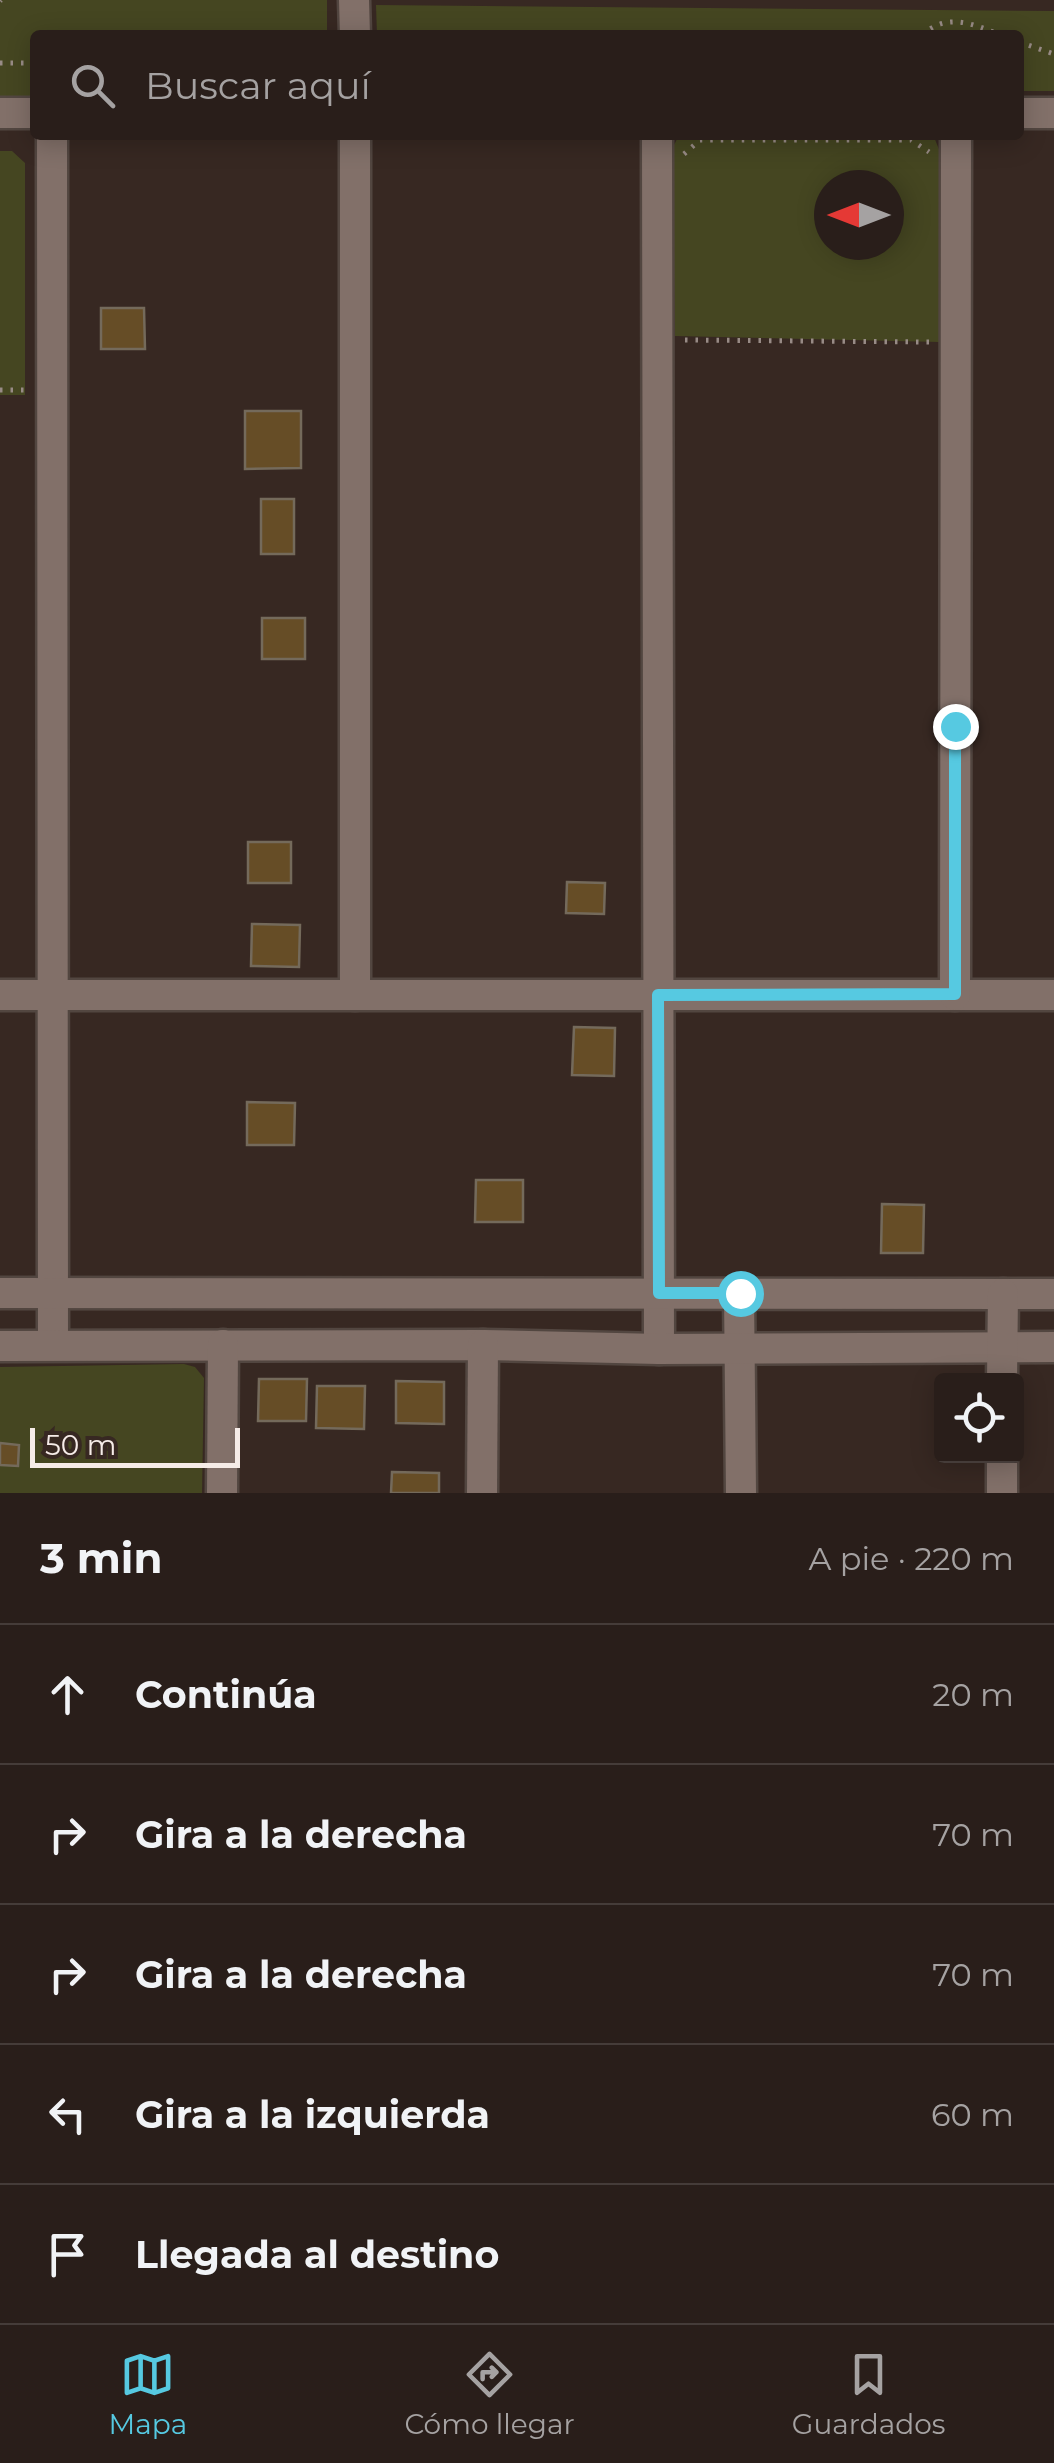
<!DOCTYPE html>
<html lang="es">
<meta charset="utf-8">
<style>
body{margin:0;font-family:Montserrat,sans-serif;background:#312723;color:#f1f3f6}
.controls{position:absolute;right:30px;bottom:30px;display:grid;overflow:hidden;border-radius:10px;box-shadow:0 5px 25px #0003}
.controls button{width:90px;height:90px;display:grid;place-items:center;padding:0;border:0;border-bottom:2px solid #453c39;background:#291e1a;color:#f1f3f6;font:50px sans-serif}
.compass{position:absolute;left:814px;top:170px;width:90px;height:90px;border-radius:50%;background:#291e1a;box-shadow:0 5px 25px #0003;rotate:270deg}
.scale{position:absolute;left:30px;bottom:25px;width:210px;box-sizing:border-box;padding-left:10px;border:5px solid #f6ece8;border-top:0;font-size:28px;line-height:35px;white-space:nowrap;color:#f6ece8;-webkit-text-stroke:8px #372822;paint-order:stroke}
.stop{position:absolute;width:30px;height:30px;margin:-22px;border:8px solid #56c9e1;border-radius:50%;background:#fff}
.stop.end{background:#56c9e1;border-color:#fff;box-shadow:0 2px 10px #0008}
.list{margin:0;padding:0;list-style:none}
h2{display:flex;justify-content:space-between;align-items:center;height:130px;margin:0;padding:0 40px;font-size:42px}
h2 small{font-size:32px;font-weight:400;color:#a5a2a2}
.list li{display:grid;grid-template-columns:65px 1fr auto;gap:30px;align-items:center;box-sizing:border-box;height:140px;padding:0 40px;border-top:2px solid #453c39}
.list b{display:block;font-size:38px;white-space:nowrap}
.list em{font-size:32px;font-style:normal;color:#a5a2a2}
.icon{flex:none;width:55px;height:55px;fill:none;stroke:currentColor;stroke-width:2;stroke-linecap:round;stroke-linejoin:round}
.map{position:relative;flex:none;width:1054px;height:1493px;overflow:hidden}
.search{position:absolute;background:#291e1a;box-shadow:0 5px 25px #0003;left:30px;right:30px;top:30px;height:110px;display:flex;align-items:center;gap:25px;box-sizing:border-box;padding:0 35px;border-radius:10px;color:#a5a2a2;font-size:38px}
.sheet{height:830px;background:#291e1a}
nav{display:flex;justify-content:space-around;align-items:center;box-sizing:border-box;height:140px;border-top:2px solid #453c39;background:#291e1a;font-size:28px;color:#a5a2a2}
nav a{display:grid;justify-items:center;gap:5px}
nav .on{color:#56c9e1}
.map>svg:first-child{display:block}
</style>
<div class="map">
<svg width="1054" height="1493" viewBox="0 0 1054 1493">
<rect width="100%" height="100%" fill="#372822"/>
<g fill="#454621" fill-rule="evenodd">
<polygon points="0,0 327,0 327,35 35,35 35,102 0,102"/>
<polygon points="376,5 1054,11 1054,91 1019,91 1019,35 377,35"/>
<path d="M679 135 934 137 940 152 939 342 675 336 672 149ZM829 185H889V245H829Z"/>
<polygon points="0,151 12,151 25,163 25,395 0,395"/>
<polygon points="184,1364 195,1367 204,1378 202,1493 0,1493 0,1367"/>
</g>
<g fill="#664d26" stroke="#746a5b" stroke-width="2.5">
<polygon points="101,308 144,308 145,349 101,349"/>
<polygon points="245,411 301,411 301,468 245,469"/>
<rect x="261" y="499" width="33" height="55"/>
<rect x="262" y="618" width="43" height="41"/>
<rect x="248" y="842" width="43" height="41"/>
<polygon points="567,882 605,883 604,914 566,913"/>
<polygon points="252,924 300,925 299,967 251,966"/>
<polygon points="574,1027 615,1028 614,1076 572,1075"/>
<polygon points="247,1102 295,1103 294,1145 247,1145"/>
<polygon points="476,1180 523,1180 523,1222 475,1222"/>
<polygon points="882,1204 924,1205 923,1253 881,1253"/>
<polygon points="259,1379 307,1379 306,1421 258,1421"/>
<polygon points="396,1381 444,1382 444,1424 396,1423"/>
<polygon points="317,1386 365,1386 364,1429 316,1428"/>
<polygon points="0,1443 19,1445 18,1466 0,1465"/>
<polygon points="392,1472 439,1473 439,1493 391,1493"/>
</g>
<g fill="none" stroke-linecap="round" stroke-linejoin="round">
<defs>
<g id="minor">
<polyline points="354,0 355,35"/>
<polyline points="0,113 35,113"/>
<polyline points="1019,113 1054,113"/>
<polyline points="52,135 53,1345"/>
<polyline points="355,135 355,995"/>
<polyline points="657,135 659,1349"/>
<polyline points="0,995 1054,995"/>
<polyline points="955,995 956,135"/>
<polyline points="0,1293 1054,1294"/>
<polyline points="739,1293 741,1493"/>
<polyline points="0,1346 483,1345 659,1349 1054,1347"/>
<polyline points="1002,1380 1003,1294"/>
<polyline points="222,1493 223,1345"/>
<polyline points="482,1493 483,1345"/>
<polyline points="1002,1493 1002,1456"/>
</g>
</defs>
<use href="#minor" stroke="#524640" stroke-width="35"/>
<g stroke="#988b86" stroke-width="5" stroke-dasharray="2.5 8" stroke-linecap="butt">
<polyline points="0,1 1,0"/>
<path d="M922 35C948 12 972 24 1001 35"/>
<polyline points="1019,42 1054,54"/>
<polyline points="0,63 35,63"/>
<polyline points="684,154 700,140 911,140 929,152"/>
<polyline points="685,340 929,342"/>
<polyline points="0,390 27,390"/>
</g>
<use href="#minor" stroke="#827069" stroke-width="30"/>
</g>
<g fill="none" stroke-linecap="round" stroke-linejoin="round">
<polyline stroke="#56c9e1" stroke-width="12" points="740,1293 659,1293 658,995 955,994 955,726"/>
</g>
</svg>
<div class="controls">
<button><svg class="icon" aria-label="locate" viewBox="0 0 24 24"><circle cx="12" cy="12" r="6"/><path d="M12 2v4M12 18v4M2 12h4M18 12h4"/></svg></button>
</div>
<svg class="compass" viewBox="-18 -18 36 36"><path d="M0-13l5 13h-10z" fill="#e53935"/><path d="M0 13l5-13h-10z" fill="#a5a2a2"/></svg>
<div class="scale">50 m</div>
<div class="stop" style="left:740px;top:1293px"></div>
<div class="stop end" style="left:955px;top:726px"></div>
<div class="search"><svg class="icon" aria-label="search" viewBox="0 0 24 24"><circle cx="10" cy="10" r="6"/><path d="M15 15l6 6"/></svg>Buscar aquí</div>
</div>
<section class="sheet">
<h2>3 min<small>A pie · 220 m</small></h2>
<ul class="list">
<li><svg class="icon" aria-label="ahead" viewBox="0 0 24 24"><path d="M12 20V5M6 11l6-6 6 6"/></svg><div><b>Continúa</b></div><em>20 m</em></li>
<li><svg class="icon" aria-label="right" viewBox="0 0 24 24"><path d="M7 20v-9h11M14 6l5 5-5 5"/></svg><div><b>Gira a la derecha</b></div><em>70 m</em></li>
<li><svg class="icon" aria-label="right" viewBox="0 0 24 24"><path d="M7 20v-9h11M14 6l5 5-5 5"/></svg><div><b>Gira a la derecha</b></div><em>70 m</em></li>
<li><svg class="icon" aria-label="left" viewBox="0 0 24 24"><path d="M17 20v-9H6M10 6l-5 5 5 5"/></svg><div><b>Gira a la izquierda</b></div><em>60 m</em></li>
<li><svg class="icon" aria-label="arrive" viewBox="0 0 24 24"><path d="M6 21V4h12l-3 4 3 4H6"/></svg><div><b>Llegada al destino</b></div></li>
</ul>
</section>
<nav>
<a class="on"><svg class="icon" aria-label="map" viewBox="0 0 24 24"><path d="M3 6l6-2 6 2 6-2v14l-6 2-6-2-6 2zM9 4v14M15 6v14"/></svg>Mapa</a>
<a><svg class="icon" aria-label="directions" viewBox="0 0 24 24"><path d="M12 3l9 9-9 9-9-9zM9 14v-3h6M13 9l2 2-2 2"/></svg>Cómo llegar</a>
<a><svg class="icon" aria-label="saved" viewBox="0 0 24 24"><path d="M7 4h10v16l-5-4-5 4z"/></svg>Guardados</a>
</nav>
